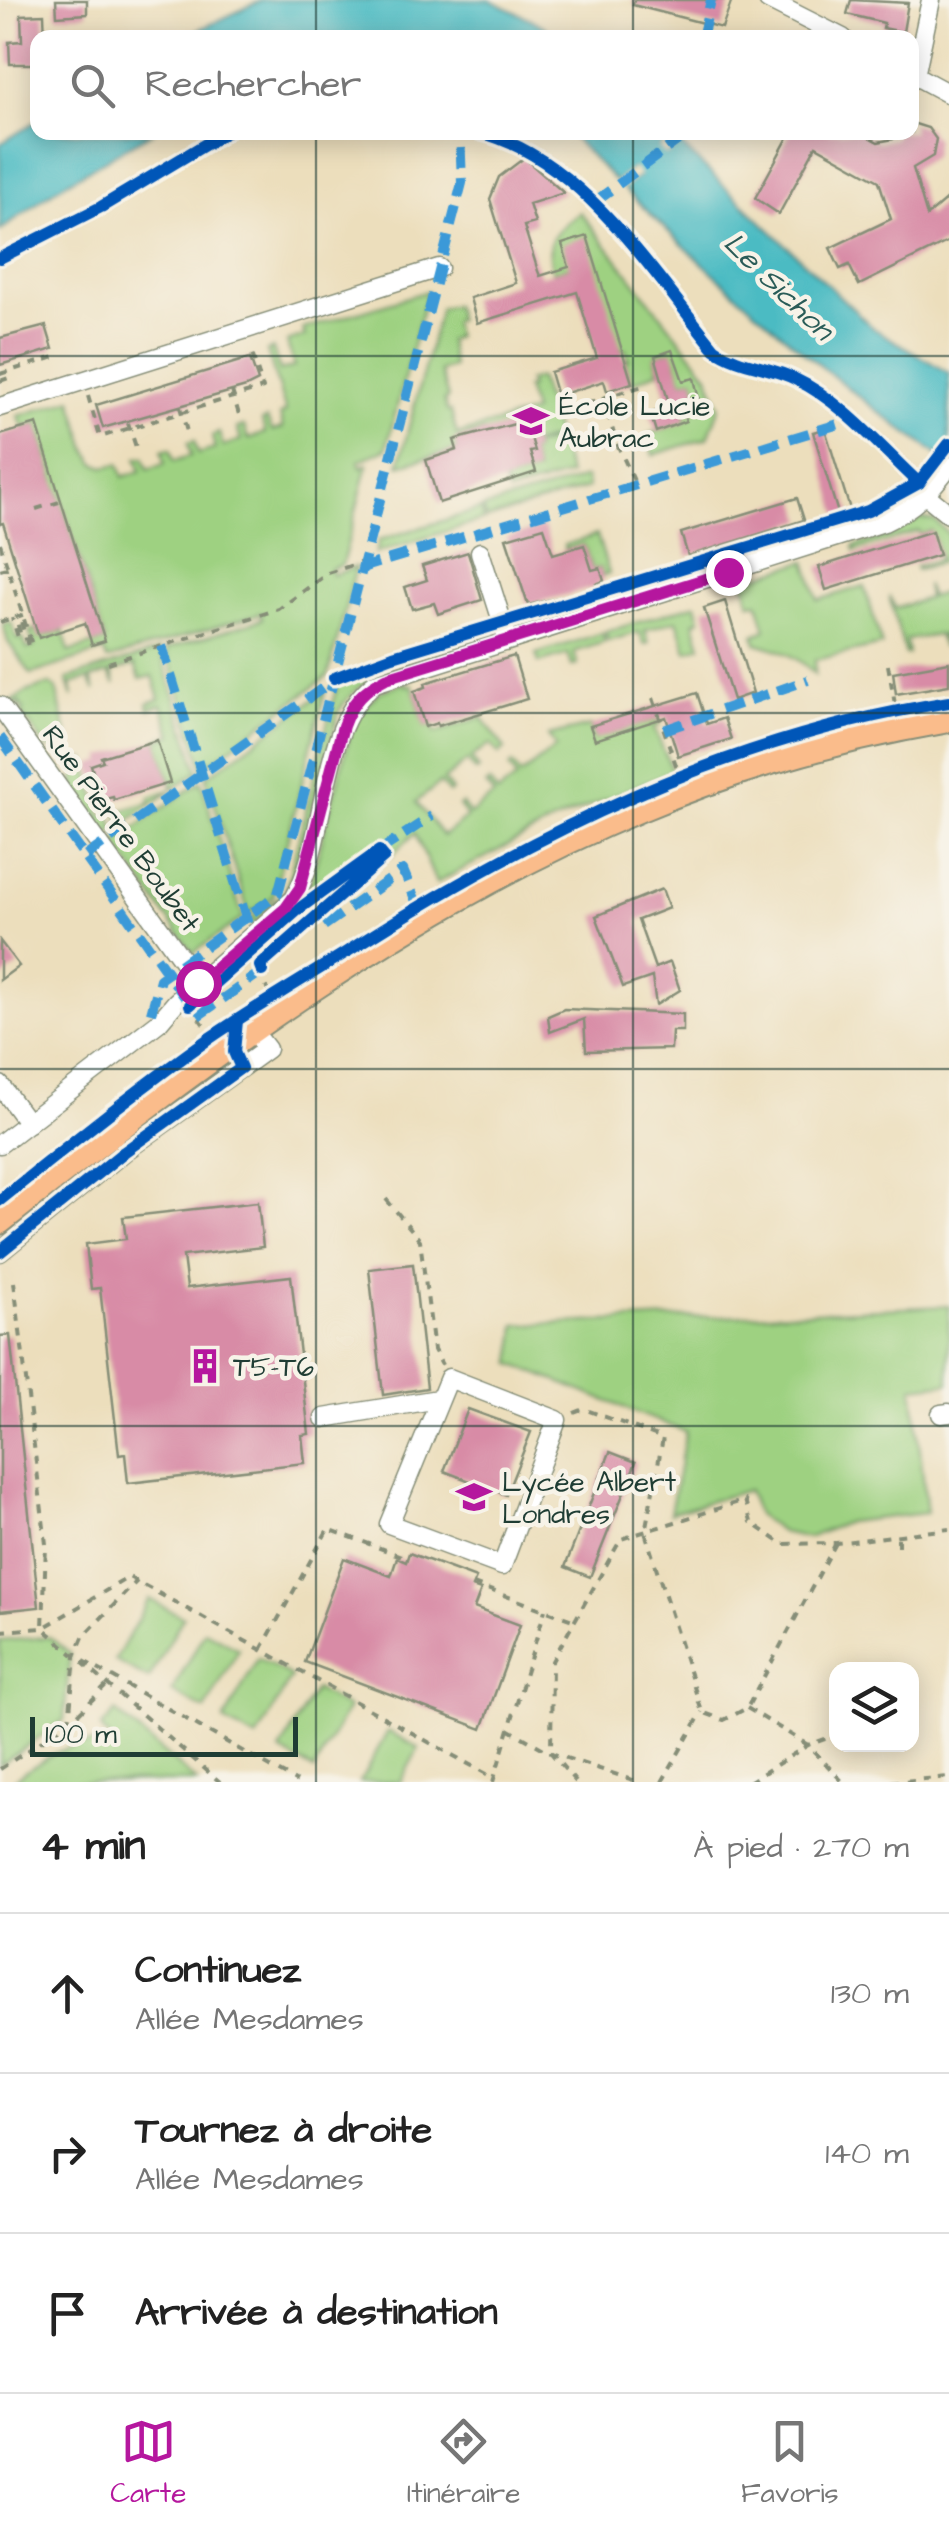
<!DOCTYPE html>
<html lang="fr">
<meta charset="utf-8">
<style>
body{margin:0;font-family:"Architects Daughter",sans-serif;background:#f6f6f6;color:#222}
.controls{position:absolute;right:30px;bottom:30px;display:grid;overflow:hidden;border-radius:20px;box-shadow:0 5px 25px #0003}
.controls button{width:90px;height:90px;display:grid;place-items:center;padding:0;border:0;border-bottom:2px solid #e0e0e0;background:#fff;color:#222;font:50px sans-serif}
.scale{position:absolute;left:30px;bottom:25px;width:268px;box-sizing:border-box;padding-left:10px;border:5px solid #1f3d34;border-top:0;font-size:28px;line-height:35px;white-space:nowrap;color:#1f3d34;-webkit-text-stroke:8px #f7f3e8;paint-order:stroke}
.stop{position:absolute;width:30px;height:30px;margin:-22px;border:8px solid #b5179e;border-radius:50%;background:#fff}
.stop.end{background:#b5179e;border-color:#fff;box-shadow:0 2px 10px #0008}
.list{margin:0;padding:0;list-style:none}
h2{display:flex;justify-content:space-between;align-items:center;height:130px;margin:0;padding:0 40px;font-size:42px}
h2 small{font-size:32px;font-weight:400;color:#767676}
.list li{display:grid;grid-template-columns:65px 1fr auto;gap:30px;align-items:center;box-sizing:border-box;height:160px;padding:0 40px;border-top:2px solid #e0e0e0}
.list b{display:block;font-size:38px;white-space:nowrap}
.list p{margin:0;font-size:32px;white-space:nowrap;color:#767676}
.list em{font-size:32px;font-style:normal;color:#767676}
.icon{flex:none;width:55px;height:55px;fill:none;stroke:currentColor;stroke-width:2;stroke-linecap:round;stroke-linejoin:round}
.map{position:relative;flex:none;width:949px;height:1782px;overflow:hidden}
.search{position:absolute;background:#fff;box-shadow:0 5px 25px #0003;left:30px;right:30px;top:30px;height:110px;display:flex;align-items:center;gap:25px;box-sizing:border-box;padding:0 35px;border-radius:20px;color:#767676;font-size:38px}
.sheet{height:610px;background:#fff}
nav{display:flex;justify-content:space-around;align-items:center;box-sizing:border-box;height:140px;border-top:2px solid #e0e0e0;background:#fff;font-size:28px;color:#767676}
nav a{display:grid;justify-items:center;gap:5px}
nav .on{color:#b5179e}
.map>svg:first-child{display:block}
</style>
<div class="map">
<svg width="949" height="1782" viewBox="0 0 949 1782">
<rect width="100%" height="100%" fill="#f7f3e8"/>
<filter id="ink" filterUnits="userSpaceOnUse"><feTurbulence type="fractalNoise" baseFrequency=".01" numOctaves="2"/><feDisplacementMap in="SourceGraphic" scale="20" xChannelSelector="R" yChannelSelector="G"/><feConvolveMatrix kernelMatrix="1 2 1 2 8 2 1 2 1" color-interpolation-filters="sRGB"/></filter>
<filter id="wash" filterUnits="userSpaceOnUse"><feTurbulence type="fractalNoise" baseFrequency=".0048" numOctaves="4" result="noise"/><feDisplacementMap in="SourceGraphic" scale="40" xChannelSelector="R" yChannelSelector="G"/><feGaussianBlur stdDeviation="2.25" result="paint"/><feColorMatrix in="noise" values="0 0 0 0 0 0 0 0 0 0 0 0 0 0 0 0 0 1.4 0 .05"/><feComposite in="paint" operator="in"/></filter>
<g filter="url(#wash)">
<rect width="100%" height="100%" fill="#ecdebc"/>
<g fill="#9ed181" stroke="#5e875a" stroke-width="2.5">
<path d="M580 212 708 375 720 406 708 438 653 455 647 435 686 420 684 414 701 409 694 378 683 381 671 351 655 356 659 371 632 383 625 360 629 359 626 350H622L569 267 553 272C543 238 555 232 580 212Z"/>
<polygon points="427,291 386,449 359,461 361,467 368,464 342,565 330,569 332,575 356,567 328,676 203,768 166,649 262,619 261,613 107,660 104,651 31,674 8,642 3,624 11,622 17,639 23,638 27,649 34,647 29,631 36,629 39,638 63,630 69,652 105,641 37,424 24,428 18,416 72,399 87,450 95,463 104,467 119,464 123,477 141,471 137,458 144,457 148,469 165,464 162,451 170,449 174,461 191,456 188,443 194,441 198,454 215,449 212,436 219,433 223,446 241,440 237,428 244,426 248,439 265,433 262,421 267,419 272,431 283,428 280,415 286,412 267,351 273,349 280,371 294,367 287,342 305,336 303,329"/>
<polygon points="454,305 458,320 452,322 456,337 448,340 453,367 440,371 448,398 444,400 447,411 451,412 457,435 533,412 526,388 530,387 528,381 539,378 557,437 533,444 482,432 455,440 457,450 399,465 440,308"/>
<polygon points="558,439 569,475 508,493 504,482 536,472 530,452 535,451 534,446"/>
<polygon points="585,478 588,488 487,519 483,508"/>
<polygon points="481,509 484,520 376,553 379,540"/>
<polygon points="920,518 935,521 949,534 949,560 916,570 916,567 940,559 931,531 921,535 919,531 855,551 854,546 893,533"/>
<polygon points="597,535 609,573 602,576 600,568 592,570 584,545 565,550 564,545"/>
<path d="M806 561 818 600 864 586 882 645 815 660V674C797 656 781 650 756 643L754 635 766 630 758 602 750 603 744 580Z"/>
<polygon points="926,584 930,597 949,591 949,633 941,635 943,648 938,635 906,640 908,654 905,654 889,596 896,608 928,598"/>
<polygon points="696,604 700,619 694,622 701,646 687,651 677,620 645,630 649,643 644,644 639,632 608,641 605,632"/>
<polygon points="602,633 605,642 574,652 578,665 572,666 568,654 539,663 536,654"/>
<polygon points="160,650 198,771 121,826 117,812 151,802 150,797 173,789 157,740 172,735 162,705 149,709 148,703 160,699 153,676 140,679 135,665 112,672 115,685 109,673 91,678 95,691 89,679 71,684 73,697 67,679"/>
<path d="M385 663C374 681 352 687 339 711L295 877 281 900 253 925 251 918 285 893 338 681Z"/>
<polygon points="405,682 406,686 412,684 425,726 432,724 435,733 482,717 505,749 499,754 490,744 471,758 479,769 476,771 467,761 444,780 452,791 449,793 440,783 416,802 443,836 467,817 459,806 462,804 470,814 494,795 486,785 489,782 498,793 517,778 509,767 512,764 521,775 556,747 548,736 590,726 595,739 658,719 660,725 654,727 672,771 553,822 436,883 415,833 391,856 383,846 305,902 354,720 379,692"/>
<polygon points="50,684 56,689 69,742 47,749 21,713 24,710 22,707 17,708 21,706 19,702 15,705 12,701 26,692"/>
<polygon points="325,691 273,897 249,914 206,777"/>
<polygon points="85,759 102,816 110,814 115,830 108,835 73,786 76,768"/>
<polygon points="201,781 243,918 193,953 114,843"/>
<polygon points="949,1306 949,1383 913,1387 927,1513 847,1522 808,1538 781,1532 757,1515 748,1490 670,1513 686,1432 512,1364 516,1325"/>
<polygon points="149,1599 183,1617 149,1679 115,1661"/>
<polygon points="205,1631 239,1649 205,1710 172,1692"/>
<polygon points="49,1637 70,1654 64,1720 0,1765 0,1641"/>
<polygon points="258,1658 291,1677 257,1739 224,1721"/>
<polygon points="315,1689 348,1708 314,1770 280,1751"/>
<path d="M116 1712 197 1782H11C46 1756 68 1741 113 1742L101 1728Z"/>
<polygon points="388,1731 419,1748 400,1782 360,1782"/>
</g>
<g fill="#4cbbc3" stroke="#367c7c" stroke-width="2.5">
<polygon points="262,0 490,0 533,20 560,37 184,37"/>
<polygon points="37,121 38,132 151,133 57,188 0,231 0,144"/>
<polygon points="668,133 673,137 616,182 568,133"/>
<path d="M680 144 873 328 949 373V463C831 381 726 288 623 188Z"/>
</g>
<polygon fill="#ecdebc" points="673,137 680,144 623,188 616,182"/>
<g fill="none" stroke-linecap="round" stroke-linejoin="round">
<polyline stroke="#4cbbc3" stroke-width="32" points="619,132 683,194"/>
</g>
<g id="blocks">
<g fill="#d88ba6">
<polygon points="56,0 87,0 87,14 57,16"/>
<polygon points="634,0 732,0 722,28 633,5"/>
<polygon points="851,0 908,3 903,32 883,28 884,23 847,14"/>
<polygon points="44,14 45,38 38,38 38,64 10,64 9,42 22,41 21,15"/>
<polygon points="912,123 928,128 936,139 933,156 913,168 927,216 949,197 949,241 859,285 849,265 840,269 830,248 891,219 879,181 816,146 779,214 755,198 791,132 859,132 878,142 893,139 898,132 912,132"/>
<polygon points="524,158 564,193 529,204 535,223 524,226 538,271 540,276 569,267 562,244 587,236 632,383 607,391 604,381 557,396 550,372 597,358 577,292 477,323 470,298 516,283 490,199 499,177"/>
<polygon points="46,326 53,349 0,365 0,338"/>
<polygon points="672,350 683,381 694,378 701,409 684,414 686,421 656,432 650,413 670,407 655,356"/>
<polygon points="250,358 258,381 246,387 103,428 96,405"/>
<polygon points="526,421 535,451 530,452 536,472 439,503 426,460 457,450 454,440"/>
<polygon points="37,424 105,641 92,645 85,623 39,638 3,523 0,524 0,435"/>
<polygon points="825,429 853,519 841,523 813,432"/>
<polygon points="797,498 804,520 688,556 681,533"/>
<polygon points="544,527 553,554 584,545 592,570 600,568 604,581 596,584 597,587 528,605 506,538"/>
<polygon points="932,531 939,555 826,590 819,567"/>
<polygon points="468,552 482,600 438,614 434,603 412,609 405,587 427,580 422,566"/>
<polygon points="725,601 753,693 733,700 704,608"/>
<polygon points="514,656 527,699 438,726 437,723 425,727 414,691 426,687 425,683"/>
<polygon points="949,662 949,685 896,694 893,672"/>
<polygon points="697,693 707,724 724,718 731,739 678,756 666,717 595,740 590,726"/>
<polygon points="157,740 170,783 114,800 113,797 102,800 91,765 103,761 101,757"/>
<polygon points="662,889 669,908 638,920 655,968 670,962 680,990 656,1005 652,977 623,987 596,916"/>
<polygon points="0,941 19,966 0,980"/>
<polygon points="564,1009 683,1014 683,1031 672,1031 671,1049 586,1051 584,1019 550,1032 548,1016"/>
<polygon points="258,1202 263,1247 183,1256 187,1288 291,1276 309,1434 302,1435 305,1463 128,1483 125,1454 119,1455 100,1288 91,1289 86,1244 126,1239 123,1217"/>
<polygon points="413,1264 427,1388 383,1395 369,1269"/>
<polygon points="10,1335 39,1607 0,1611 0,1336"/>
<polygon points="468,1409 531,1432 506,1495 444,1471"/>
<polygon points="610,1452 636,1462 590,1577 565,1567"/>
<polygon points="409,1553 476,1578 472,1587 481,1590 474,1608 520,1625 482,1729 305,1662 344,1558 391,1576 397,1558 406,1562"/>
</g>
</g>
</g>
<g filter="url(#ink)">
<use href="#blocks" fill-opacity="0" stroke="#868e78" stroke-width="2.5"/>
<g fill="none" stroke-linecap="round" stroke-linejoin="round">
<defs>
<g id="minor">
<polyline points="768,0 843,38"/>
<polyline points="912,74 949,94"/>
<polyline points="915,76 931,0"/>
<polyline points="0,407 439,268"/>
<polyline points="927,496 949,514"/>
<polyline points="480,552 508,640"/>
<polyline points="0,706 199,983"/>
<polyline points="0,1085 28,1123"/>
<path d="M0 1144 159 1022 176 1002 294 899C329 837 318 726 375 683L884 522C914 508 929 492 949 466"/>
<polyline points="0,1252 124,1152 267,1049 253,1031"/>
<polygon points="449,1378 557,1420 502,1566 389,1524"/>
<polyline points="941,1414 949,1413"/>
<polyline points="324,1418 438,1399"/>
</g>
<path id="major" d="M0 1223C198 1065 407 907 643 809 741 768 845 739 949 721"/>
</defs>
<use href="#minor" stroke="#868e78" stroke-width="21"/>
<use href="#major" stroke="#868e78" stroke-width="26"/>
<g stroke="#868e78" stroke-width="4" stroke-dasharray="8 8" stroke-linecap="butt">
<polyline points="0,374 61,355"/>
<polyline points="0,381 9,378 7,372"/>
<polyline points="232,391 240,418"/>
<polyline points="88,396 100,437 263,388 250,347"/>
<polyline points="603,398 617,444 636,485"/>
<polyline points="180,407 188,435"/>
<polyline points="556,412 643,386"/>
<polyline points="128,423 137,450"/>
<polyline points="36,509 66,500"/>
<polyline points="0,543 32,645 28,646 21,621 17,622 21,636 18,637 12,618"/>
<polyline points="0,570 14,566"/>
<polyline points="0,622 29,613"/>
<polyline points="108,663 279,609 328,573 365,561"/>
<polyline points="888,665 896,710"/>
<polyline points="653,698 679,774"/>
<polyline points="257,956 260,966"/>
<polyline points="262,971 269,996"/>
<polyline points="199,1018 207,1029"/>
<polyline points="386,1199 420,1240 434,1350 442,1365"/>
<polyline points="14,1282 46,1544 43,1628 220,1782"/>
<polyline points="574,1413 584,1409 663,1438 645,1532 702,1712 724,1720 747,1708 836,1543"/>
<polyline points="898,1538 898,1553"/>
<polyline points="473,1584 575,1621"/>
<polyline points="0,1631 43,1628 129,1577 494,1778"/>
<polyline points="261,1650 328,1529 407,1558"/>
<polyline points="84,1661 297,1782"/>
<polyline points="747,1708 808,1745 843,1782"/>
<polyline points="69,1723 75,1656 83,1637 137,1581"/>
<polyline points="508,1729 551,1753 639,1782"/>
<polyline points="0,1769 69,1723 106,1686"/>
<polyline points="493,1782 545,1610"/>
<polyline points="576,1782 551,1753 552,1661 621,1539 745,1500 751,1522 782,1544 836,1543 949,1529"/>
<polyline points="662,1782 702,1712"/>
<polyline points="749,1782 808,1745 836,1735"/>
<polyline points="890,1782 949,1777"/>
</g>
<use href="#minor" stroke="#fff" stroke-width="18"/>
<use href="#major" stroke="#fabc8b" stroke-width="22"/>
<g stroke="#3a99d8" stroke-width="10" stroke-dasharray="20 10" stroke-linecap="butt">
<polyline points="702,38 711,0"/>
<polyline points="594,202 677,141 679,132"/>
<polyline points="366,572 364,567 852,420"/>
<polyline points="162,646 249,927"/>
<polyline points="664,730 808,680"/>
<polyline points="0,737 191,1006"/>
<polyline points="379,851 432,816"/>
<polyline points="86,856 341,675"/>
<polyline points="324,926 403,870 418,906"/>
<polyline points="151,1013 160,979 278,894 462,183 460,132"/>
<polyline points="198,1016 268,967"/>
</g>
<defs>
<g id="cycleway">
<path d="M477 132C578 154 653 273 715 349 739 366 769 366 795 379 842 401 881 448 919 483"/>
<polyline points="0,258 101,207 226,132"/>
<polyline points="334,678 393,656 868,511 919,483 949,444"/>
<polyline points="190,1005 300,908 379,851 384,857 260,966 262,971"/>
<path d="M0 1200C69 1145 138 1089 210 1038 254 1008 300 981 345 953 531 834 729 736 949 702"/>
<polyline points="0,1252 124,1152 241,1068 234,1052 237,1021"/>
</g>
</defs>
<use href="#cycleway" stroke="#f7f3e8" stroke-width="19"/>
<use href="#cycleway" stroke="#0057b8" stroke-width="12"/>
</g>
</g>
<g fill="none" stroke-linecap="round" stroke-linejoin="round" filter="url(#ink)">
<path stroke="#b5179e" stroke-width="12" d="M198 983 286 908 300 888 343 726C351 703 364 689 386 678L728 572"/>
</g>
<path fill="none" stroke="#1f3d34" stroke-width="2.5" stroke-opacity="0.55" d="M316 0V38M633 0V38M316 132V1782M633 132V1782M0 356H949M0 713H949M0 1069H949M0 1426H949"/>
<defs>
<symbol id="school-bare" viewBox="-9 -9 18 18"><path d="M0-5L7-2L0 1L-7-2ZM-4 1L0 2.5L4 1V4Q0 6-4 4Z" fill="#b5179e" stroke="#f7f3e8" stroke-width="2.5" paint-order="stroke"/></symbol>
<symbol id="building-bare" viewBox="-9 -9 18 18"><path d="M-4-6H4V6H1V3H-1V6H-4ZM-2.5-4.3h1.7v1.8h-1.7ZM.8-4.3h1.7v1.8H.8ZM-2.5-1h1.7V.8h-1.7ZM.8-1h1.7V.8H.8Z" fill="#b5179e" stroke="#f7f3e8" stroke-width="2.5" paint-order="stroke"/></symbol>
</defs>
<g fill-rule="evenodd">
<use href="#school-bare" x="506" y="396" width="50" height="50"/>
<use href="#building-bare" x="180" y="1341" width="50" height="50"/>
<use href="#school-bare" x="449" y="1472" width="50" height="50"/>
</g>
<g text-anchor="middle" stroke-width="9" stroke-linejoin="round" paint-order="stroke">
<g font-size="28" fill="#1f3d34" stroke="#f7f3e8" text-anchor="start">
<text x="559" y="415">École Lucie<tspan x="559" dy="32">Aubrac</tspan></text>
<text x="233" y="1376">T5-T6</text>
<text x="502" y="1491">Lycée Albert<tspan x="502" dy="32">Londres</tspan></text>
</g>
<g font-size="28" fill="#1f3d34" stroke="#f7f3e8">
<text transform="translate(122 828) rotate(54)" y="10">Rue Pierre Boubet</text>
</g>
<g font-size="30" font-style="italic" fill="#2a5c58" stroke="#f7f3e8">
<text transform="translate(779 286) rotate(44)" y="10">Le Sichon</text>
</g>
</g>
</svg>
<div class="controls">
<button><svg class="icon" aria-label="layers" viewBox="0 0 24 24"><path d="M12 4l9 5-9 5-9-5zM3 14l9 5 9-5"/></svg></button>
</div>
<div class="scale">100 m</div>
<div class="stop" style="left:198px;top:983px"></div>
<div class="stop end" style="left:728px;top:572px"></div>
<div class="search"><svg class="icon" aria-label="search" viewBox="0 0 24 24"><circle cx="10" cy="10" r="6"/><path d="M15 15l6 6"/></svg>Rechercher</div>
</div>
<section class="sheet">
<h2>4 min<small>À pied · 270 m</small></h2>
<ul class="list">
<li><svg class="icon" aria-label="ahead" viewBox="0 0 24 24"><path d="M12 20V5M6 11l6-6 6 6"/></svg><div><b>Continuez</b><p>Allée Mesdames</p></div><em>130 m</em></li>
<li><svg class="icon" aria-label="right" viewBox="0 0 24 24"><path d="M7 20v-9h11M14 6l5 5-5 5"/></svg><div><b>Tournez à droite</b><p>Allée Mesdames</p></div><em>140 m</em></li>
<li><svg class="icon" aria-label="arrive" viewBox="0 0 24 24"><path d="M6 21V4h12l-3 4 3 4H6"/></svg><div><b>Arrivée à destination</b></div></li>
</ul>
</section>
<nav>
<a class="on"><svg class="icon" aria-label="map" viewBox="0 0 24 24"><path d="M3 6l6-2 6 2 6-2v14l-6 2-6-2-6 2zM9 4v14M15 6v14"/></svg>Carte</a>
<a><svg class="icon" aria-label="directions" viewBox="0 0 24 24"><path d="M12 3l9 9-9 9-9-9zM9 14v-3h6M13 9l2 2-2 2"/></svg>Itinéraire</a>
<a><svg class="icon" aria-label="saved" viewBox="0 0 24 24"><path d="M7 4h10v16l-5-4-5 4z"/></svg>Favoris</a>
</nav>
